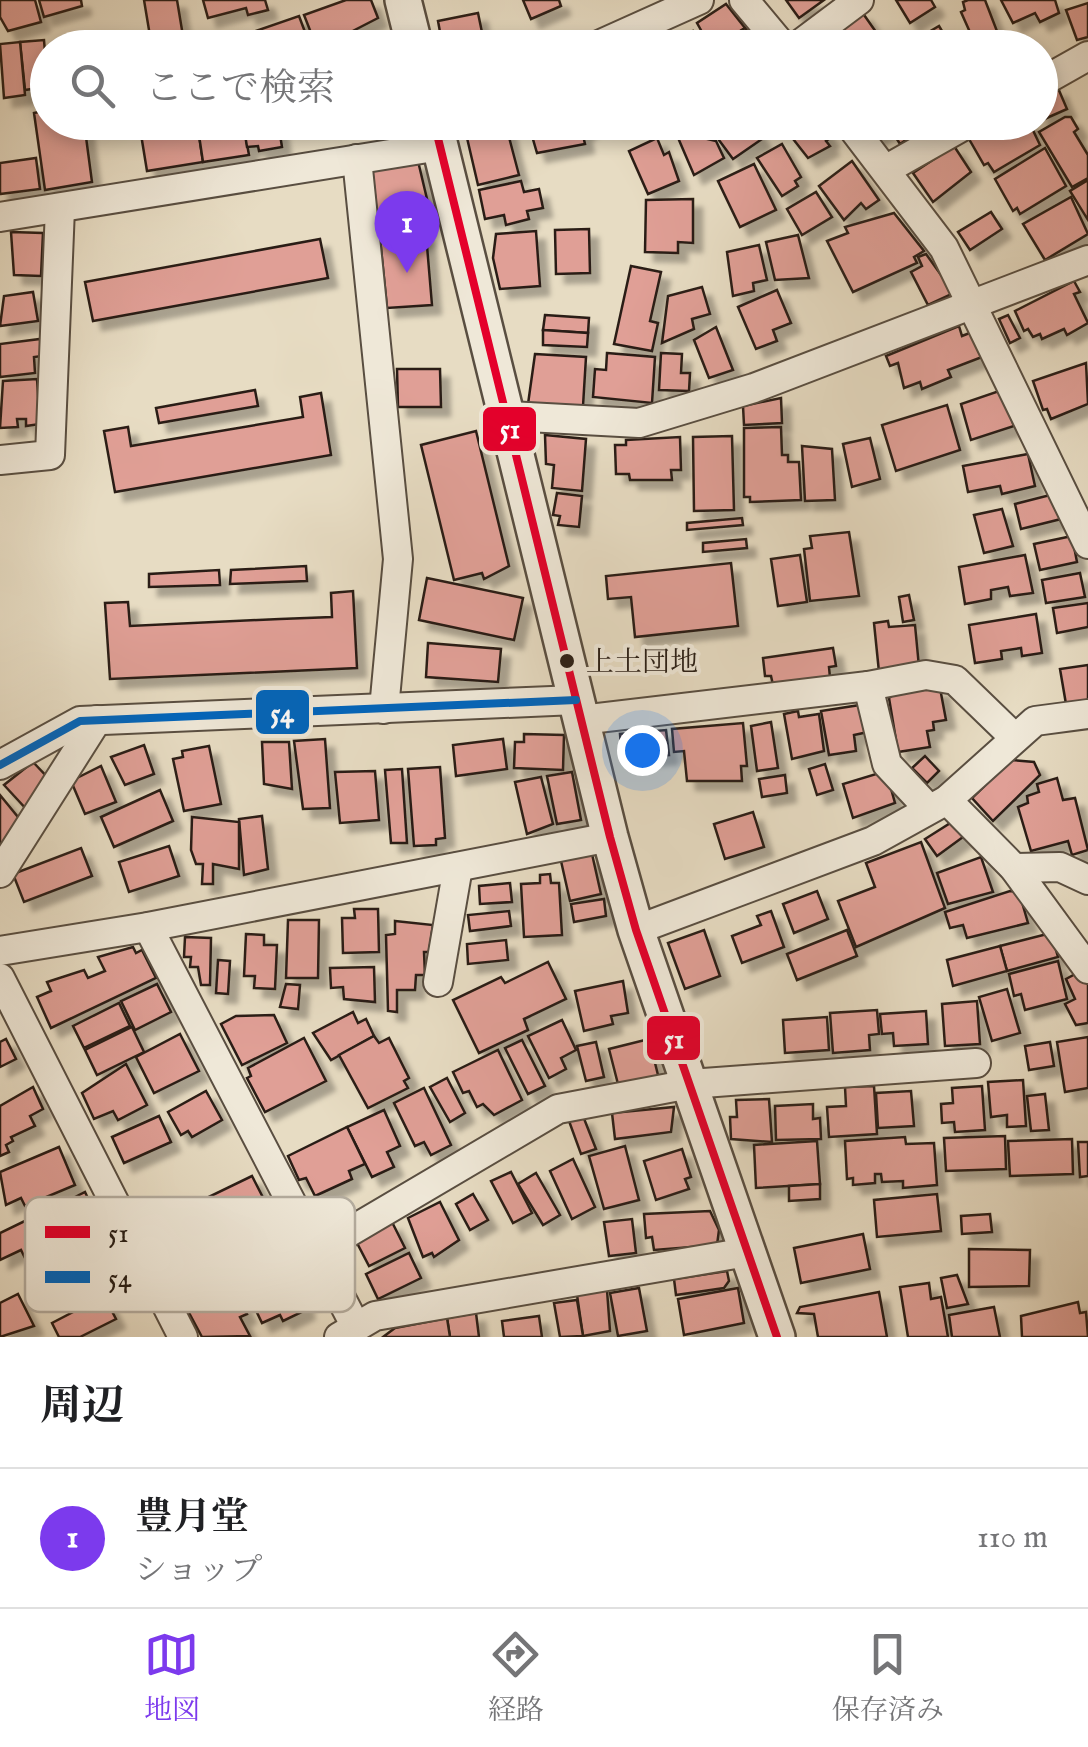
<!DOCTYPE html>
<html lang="ja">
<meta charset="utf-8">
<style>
body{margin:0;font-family:"IM FELL English","Noto Serif JP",serif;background:#f2f2f2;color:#202124}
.you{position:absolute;left:642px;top:750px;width:35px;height:35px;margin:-25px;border:8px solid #fff;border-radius:50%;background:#1a73e8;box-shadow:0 0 0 15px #1a73e833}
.badge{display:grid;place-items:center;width:65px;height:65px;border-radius:50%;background:#7c3aed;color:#fff;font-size:32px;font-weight:700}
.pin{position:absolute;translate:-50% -82px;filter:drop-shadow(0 2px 5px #0008)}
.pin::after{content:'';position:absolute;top:52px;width:35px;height:30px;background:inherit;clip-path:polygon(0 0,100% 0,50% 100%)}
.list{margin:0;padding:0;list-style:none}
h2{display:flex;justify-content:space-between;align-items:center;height:130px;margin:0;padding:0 40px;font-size:42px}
h2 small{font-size:32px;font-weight:400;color:#757577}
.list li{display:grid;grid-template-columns:65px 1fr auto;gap:30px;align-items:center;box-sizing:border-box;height:140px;padding:0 40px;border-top:2px solid #e0e0e0}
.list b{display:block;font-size:38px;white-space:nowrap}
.list p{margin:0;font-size:32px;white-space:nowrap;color:#757577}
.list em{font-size:32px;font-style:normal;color:#757577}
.icon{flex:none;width:55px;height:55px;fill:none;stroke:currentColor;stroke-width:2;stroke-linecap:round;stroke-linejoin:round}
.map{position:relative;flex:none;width:1088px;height:1337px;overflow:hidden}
.search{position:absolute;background:#fff;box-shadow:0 5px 15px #0003;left:30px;right:30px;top:30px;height:110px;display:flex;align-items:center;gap:25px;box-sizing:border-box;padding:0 35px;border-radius:55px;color:#757577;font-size:38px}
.sheet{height:270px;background:#fff}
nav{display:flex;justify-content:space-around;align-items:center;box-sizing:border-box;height:140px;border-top:2px solid #e0e0e0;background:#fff;font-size:28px;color:#757577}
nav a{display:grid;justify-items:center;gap:5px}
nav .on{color:#7c3aed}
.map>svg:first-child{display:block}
</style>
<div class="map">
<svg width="1088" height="1337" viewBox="0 0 1088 1337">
<defs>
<filter id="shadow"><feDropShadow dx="9" dy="9" stdDeviation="2.5" flood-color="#0004"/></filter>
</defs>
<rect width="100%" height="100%" fill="#e7dcc3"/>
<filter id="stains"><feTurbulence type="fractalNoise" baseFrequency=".002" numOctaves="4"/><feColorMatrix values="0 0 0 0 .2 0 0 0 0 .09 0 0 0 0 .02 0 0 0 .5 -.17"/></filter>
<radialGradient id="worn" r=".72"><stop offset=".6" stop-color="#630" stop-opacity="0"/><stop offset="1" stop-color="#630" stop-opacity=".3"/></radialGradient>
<g fill="#e09f96" stroke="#2a1f16" stroke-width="2.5" filter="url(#shadow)">
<polygon points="0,0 35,0 41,22 8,31 0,17"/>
<polygon points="39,0 81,0 82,6 44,17"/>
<polygon points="144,0 177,0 185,48 152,48"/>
<polygon points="203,0 265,0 268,10 248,15 246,8 208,18"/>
<polygon points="346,0 371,0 378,18 349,33 352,38 317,48 304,15"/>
<polygon points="523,0 559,0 561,6 531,19"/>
<polygon points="786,0 824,0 799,18"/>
<polygon points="896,0 931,0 935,7 910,23"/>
<polygon points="968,0 985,0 1000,39 977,48 961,12 965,10 963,2"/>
<polygon points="1001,0 1055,0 1059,13 1040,22 1035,13 1013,23"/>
<polygon points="1088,3 1088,37 1077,40 1066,10"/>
<polygon points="726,4 745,28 711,48 697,23"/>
<polygon points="862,12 883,42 875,48 814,48"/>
<polygon points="478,13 484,42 443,48 438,21"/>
<polygon points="299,16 311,48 248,48 244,35"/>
<polygon points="939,26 952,48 902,48"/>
<polygon points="745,28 761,48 717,48"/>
<polygon points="693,31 705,48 663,48 682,33 685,36"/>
<polygon points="44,40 48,91 33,94 32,89 25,90 20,42"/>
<polygon points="20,42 25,95 4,98 0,44"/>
<polygon points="1058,88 1067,109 1040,121 1040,96"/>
<polygon points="48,110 48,122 84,122 92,182 45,190 34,113"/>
<polygon points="1065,117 1071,117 1078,129 1074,132 1088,155 1088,178 1072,187 1039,132"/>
<polygon points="139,122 197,122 203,162 147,171"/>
<polygon points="197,122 243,122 249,155 203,162"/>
<polygon points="243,122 278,122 282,147 259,151 258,146 247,147"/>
<polygon points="505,122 519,175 478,185 464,125"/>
<polygon points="528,122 586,122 588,129 582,131 585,144 537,153"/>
<polygon points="699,122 707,139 716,141 724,158 694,175 676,133"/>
<polygon points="727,122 749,122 762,139 733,159 713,132"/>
<polygon points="801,122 818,122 830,138 826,141 830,146 808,158 790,135"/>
<polygon points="865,122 932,122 900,144 890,128 874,137"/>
<polygon points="997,122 1029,122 1040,145 994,172 988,163 984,165 969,139"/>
<polygon points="657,138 664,155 669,152 679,181 648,194 629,151"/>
<polygon points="782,144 801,177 795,181 798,186 782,196 757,158"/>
<polygon points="954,146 971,172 933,202 913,173"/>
<polygon points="1045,148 1066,186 1020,214 1017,208 1013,211 995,179"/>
<polygon points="36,158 40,189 0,194 0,163"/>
<polygon points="418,161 427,199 399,204 399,212 377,215 372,168"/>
<polygon points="852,161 879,200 866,209 861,203 844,220 819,186"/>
<polygon points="754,164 776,210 740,227 718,181"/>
<polygon points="1088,180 1088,220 1070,191"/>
<polygon points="521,181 524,192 539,189 543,208 527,211 529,219 506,225 504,215 485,219 479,190"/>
<polygon points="816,192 832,217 802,235 787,209"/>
<polygon points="1071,197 1088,234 1045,260 1023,224"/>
<polygon points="693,199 693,243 678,242 678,253 645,252 646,200"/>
<polygon points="991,212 1002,229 970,250 958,232"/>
<polygon points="894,213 924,251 914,257 917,263 853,292 827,241 848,233 845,227"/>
<polygon points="589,229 590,273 556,274 555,230"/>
<polygon points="536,231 540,286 500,289 493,258 496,234"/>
<polygon points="11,232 43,233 41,276 14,275"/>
<polygon points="426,234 432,305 387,308 380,238"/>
<polygon points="798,235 809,278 775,280 766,242"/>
<polygon points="320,239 328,278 93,321 85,282"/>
<polygon points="759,245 767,280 753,283 754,291 733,296 727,252"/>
<polygon points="926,254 954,293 928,305 911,272 922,266 918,257"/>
<polygon points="631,266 661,272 650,321 658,323 652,351 614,344"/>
<polygon points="1074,281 1080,292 1074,294 1088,323 1067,335 1064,329 1042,339 1040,334 1033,337 1028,329 1024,331 1015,311"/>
<polygon points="702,287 710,314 692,319 694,329 662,343 668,296"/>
<polygon points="777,290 791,323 773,330 777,341 756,349 738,307"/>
<polygon points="33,292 38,321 0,326 4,296"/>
<polygon points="545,315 589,318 588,333 543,330"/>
<polygon points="1008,315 1020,338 1010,343 999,319"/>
<polygon points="959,326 962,336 972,332 982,357 948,370 951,377 922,389 920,382 904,388 898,363 890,366 886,356"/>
<polygon points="716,327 733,370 709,378 694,340"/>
<polygon points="543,330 588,333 587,347 543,345"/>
<polygon points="40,339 42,356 34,357 35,373 0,377 0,344"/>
<polygon points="607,353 655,357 652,403 593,397 595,369 606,370"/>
<polygon points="661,353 682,354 681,373 690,373 689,391 659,390"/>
<polygon points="535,354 586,357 583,406 528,404"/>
<polygon points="1086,363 1088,404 1051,419 1047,409 1043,410 1033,381"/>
<polygon points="397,369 440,369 441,407 398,407"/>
<polygon points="37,379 40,424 26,426 26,419 17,419 18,427 0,428 3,381"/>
<polygon points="255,390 258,406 159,423 156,408"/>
<polygon points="1002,390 1014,426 971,440 961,404"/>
<polygon points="321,393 331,455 115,492 104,431 128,427 131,446 303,417 300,397"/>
<polygon points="781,398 782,423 744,425 743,406"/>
<polygon points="947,405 960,450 896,471 882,425"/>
<polygon points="781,427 782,455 788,455 788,462 799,462 801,500 750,502 750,497 744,497 744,428"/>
<polygon points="476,431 509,566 484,579 482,573 454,580 421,445"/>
<polygon points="545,435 586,439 582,491 552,488 554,465 546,464"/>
<polygon points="732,436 734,510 694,511 693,437"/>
<polygon points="680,437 681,470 671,470 672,480 630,480 629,474 616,474 615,445 626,445 626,440"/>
<polygon points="870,438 880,479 852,487 843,444"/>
<polygon points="802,446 832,449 835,500 805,501"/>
<polygon points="1028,454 1035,486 1002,494 1000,486 968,492 963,466"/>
<polygon points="557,493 582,496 579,527 558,525 560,516 553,515"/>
<polygon points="1054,494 1061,519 1021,529 1015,504"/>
<polygon points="1002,509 1013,546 984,553 974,515"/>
<polygon points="742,518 743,525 687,530 687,523"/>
<polygon points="849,532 859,596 810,601 804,549 812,548 810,536"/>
<polygon points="1072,536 1077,562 1040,570 1034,544"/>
<polygon points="746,539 747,548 703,552 703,543"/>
<polygon points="800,555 807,602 778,606 771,559"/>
<polygon points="1025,555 1033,593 1010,596 1008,587 991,590 991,599 965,604 959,567"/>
<polygon points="731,563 738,626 635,637 631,597 608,599 606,576"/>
<polygon points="306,566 307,581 230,584 231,570"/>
<polygon points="219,570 220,585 149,587 149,574"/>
<polygon points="1080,573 1085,597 1046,603 1042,580"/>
<polygon points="427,578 523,598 514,640 419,620"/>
<polygon points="353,591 357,668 110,679 105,603 128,602 130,626 280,619 332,617 331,593"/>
<polygon points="909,595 914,620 903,622 899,597"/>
<polygon points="1088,603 1088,627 1057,633 1053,608"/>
<polygon points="1036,614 1042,653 1022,656 1021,648 1001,651 1002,659 975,663 969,625"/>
<polygon points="888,621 889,627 915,625 919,667 879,672 874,623"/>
<polygon points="428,643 501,649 498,682 426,677"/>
<polygon points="833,648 836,666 829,667 830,678 773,685 771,676 765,676 763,658"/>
<polygon points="1088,665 1088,701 1066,704 1060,669"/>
<polygon points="940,688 946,720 933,722 934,730 927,731 930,747 898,752 889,698 895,693"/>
<polygon points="860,705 868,732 854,735 856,751 829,755 821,711"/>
<polygon points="798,711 799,717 819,714 824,751 792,759 784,714"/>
<polygon points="771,722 778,768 757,771 751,726"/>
<polygon points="743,723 747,766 741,766 742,781 687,781 684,751 674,752 672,729"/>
<polygon points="666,730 669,755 622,759 620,734"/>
<polygon points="524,734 564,735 563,770 514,768 515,742 524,742"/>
<polygon points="325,739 330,808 303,809 294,741"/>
<polygon points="503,739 507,769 456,776 453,745"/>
<polygon points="262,742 289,742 292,789 264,784"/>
<polygon points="144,745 154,774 125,785 111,757"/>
<polygon points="209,746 221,804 184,811 173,759 183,757 182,751"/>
<polygon points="925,756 939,771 927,783 912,768"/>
<polygon points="1011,760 1034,762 1040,775 993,821 972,798"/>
<polygon points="33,762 50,780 29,812 4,785"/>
<polygon points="825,764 833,790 817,795 809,769"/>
<polygon points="101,766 116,802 85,814 71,781"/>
<polygon points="440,767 445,838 436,839 436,845 414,846 408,769"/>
<polygon points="402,769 407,843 391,843 385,770"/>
<polygon points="375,771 379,820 340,823 335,772"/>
<polygon points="886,771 895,803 853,818 843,784"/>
<polygon points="572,772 581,820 557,824 547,776"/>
<polygon points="785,775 787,793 762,797 759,779"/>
<polygon points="541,777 553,824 527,834 515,782"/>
<polygon points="1057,778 1063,800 1075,798 1088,850 1072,855 1068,841 1031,851 1018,807 1028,803 1027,796 1039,792 1037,784"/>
<polygon points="160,790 173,821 114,847 101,817"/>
<polygon points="0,795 22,822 0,845"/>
<polygon points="753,812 764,847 725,859 714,824"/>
<polygon points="262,816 268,869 244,875 239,819"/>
<polygon points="192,817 239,822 239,869 213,864 213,884 202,884 203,864 196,864 191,850"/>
<polygon points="952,822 963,837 937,856 925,839"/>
<polygon points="921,842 945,908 856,947 838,901 875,887 866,863"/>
<polygon points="169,846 179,876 129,892 119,862"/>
<polygon points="81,848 92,876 24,902 13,874"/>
<polygon points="592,854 601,894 570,901 561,861"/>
<polygon points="981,857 993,892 948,904 937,873"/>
<polygon points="550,874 551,883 559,883 562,935 524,937 521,884 540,883 540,875"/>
<polygon points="510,883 512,902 480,904 479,886"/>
<polygon points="817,891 828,919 794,933 783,904"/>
<polygon points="1010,891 1019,892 1028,923 967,938 963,925 950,928 945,912"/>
<polygon points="604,899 606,916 574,922 571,904"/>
<polygon points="354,909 378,909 379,952 343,953 342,918 355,918"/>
<polygon points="509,911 511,926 470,931 468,915"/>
<polygon points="771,911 784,947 742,963 732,936 761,925 757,916"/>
<polygon points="288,920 319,920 318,978 286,978"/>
<polygon points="395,921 433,925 429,952 424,952 425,975 416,975 415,990 397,990 397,1012 388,1011 386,935 395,934"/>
<polygon points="704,930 720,976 685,989 668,943"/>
<polygon points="847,930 857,956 797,980 787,954"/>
<polygon points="1051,933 1058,957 1007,971 1000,946"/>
<polygon points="246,934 264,935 264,945 277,945 275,989 254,988 255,976 244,976"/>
<polygon points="185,937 211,938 210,985 201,985 198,967 190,967 191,957 184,957"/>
<polygon points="506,940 508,960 468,964 467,944"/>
<polygon points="1000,946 1007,971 953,986 947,960"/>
<polygon points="133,947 136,953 142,950 156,978 51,1028 37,997 51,991 47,982 84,970 88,978 105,971 98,957"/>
<polygon points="218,960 230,961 228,994 216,993"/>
<polygon points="1058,961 1067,999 1025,1010 1021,994 1014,996 1009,974"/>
<polygon points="548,962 566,999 524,1019 528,1030 479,1053 453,1000 501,977 505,983"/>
<polygon points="374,967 375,1002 344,999 343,987 331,988 330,968"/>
<polygon points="1081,971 1088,983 1088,1023 1076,1025 1065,1004 1075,999 1066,979"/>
<polygon points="623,981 628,1013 611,1016 613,1024 584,1031 575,991"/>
<polygon points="157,984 171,1012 135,1030 121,1001"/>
<polygon points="286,984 300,985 298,1009 280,1007"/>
<polygon points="1007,989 1020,1033 992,1041 979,997"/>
<polygon points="977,1001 980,1044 945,1046 942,1004"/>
<polygon points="119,1003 130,1026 84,1048 73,1026"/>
<polygon points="877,1010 879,1034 869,1035 870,1050 833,1053 830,1013"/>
<polygon points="926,1011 928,1044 894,1046 893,1033 882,1034 880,1014"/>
<polygon points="353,1012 358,1023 366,1019 374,1036 331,1060 313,1033"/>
<polygon points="274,1015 287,1043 242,1065 221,1024 236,1016"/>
<polygon points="827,1017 829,1050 785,1053 783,1020"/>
<polygon points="562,1020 576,1050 561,1058 566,1069 549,1078 528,1036"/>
<polygon points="132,1027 144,1052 97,1075 85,1050"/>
<polygon points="180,1034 199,1071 154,1093 136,1057"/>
<polygon points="374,1036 379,1043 389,1038 409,1078 404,1081 408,1088 368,1108 339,1055"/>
<polygon points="1088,1037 1088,1088 1065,1092 1057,1042"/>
<polygon points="304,1038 326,1081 265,1112 247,1078 251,1076 248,1068"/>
<polygon points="6,1039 16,1059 0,1067 0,1042"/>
<polygon points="649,1039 659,1079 619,1088 609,1049"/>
<polygon points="522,1040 545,1086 528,1094 505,1048"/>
<polygon points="596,1042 604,1077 586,1081 577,1046"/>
<polygon points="1050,1042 1054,1066 1029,1070 1025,1046"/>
<polygon points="498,1050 522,1100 494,1115 483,1104 477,1107 469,1091 463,1093 453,1072"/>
<polygon points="126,1064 147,1105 118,1120 113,1111 94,1119 82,1093"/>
<polygon points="447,1078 465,1113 450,1122 430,1087"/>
<polygon points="1023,1080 1026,1126 1007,1127 1007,1115 991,1117 988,1082"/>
<polygon points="874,1086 877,1134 829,1137 827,1107 846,1106 845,1087"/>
<polygon points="982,1086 985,1130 955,1132 954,1122 942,1123 941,1104 953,1103 952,1088"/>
<polygon points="33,1087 43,1109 30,1116 35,1126 11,1137 13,1141 6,1145 9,1152 0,1156 0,1106"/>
<polygon points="424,1088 451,1145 431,1155 424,1142 415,1146 394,1103"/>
<polygon points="206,1091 222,1120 192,1137 188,1131 181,1135 168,1112"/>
<polygon points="911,1091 914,1126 878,1128 876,1093"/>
<polygon points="1045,1094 1049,1130 1031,1131 1027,1096"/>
<polygon points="769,1099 772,1142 731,1139 730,1117 737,1117 736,1100"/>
<polygon points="813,1104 813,1119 820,1118 821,1139 776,1140 775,1106"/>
<polygon points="674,1107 671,1132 615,1139 612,1113"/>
<polygon points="384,1110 400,1146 387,1152 394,1167 372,1177 347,1127"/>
<polygon points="159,1116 171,1142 124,1163 112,1137"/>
<polygon points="583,1116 596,1149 581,1154 569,1121"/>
<polygon points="347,1127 365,1164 349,1171 352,1179 315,1196 306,1178 299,1180 288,1156"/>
<polygon points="1005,1136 1006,1169 946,1171 944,1138"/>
<polygon points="905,1137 906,1144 934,1143 937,1185 903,1188 903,1181 882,1182 881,1174 875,1174 875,1183 853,1185 853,1178 847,1179 845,1141"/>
<polygon points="1072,1139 1073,1174 1010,1176 1008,1141"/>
<polygon points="817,1141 820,1184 756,1188 754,1145"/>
<polygon points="1078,1142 1088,1142 1088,1176 1080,1177"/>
<polygon points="625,1146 639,1200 604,1209 589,1156"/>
<polygon points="59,1147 75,1185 25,1206 21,1198 6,1205 0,1172"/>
<polygon points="682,1149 691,1177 685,1179 689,1189 656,1200 644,1161"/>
<polygon points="573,1159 595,1207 572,1219 550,1171"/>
<polygon points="511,1172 532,1213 513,1223 491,1181"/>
<polygon points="536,1173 560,1215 543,1225 518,1184"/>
<polygon points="252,1176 276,1223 264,1230 260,1223 215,1245 194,1204"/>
<polygon points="820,1184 820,1199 789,1201 789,1186"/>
<polygon points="85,1192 100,1224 77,1235 68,1217 56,1223 50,1210"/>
<polygon points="473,1194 488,1220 470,1230 456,1204"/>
<polygon points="937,1194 941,1231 877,1237 874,1200"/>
<polygon points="440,1202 459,1240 434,1257 432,1253 423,1257 408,1218"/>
<polygon points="710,1211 719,1230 717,1245 654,1250 652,1237 646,1238 644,1214"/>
<polygon points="990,1214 992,1232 962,1234 961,1216"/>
<polygon points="31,1218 47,1250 26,1260 21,1250 0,1260 0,1233"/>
<polygon points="632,1219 636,1253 609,1256 604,1222"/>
<polygon points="392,1222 405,1248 369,1266 356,1241"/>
<polygon points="863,1234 870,1269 801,1283 794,1248"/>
<polygon points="969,1249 1030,1250 1029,1286 969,1287"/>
<polygon points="409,1253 421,1278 378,1299 366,1274"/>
<polygon points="294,1255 315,1297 303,1303 306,1310 283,1321 280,1315 262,1323 242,1281"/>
<polygon points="727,1271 729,1281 724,1288 676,1295 674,1279"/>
<polygon points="957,1275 968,1304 947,1308 941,1278"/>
<polygon points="929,1283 931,1299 941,1297 948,1337 908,1337 900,1287"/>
<polygon points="639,1288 647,1331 618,1336 610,1293"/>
<polygon points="738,1288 744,1323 684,1335 678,1299"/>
<polygon points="235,1289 247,1314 240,1317 250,1336 202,1337 187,1309"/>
<polygon points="607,1290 610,1331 583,1336 577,1295"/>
<polygon points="879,1292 887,1337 818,1337 814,1314 797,1313 800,1307"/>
<polygon points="18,1294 34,1326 0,1337 0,1303"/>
<polygon points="104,1296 116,1319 80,1337 59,1337 52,1323"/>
<polygon points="577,1300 583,1336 560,1337 554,1303"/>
<polygon points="1078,1302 1080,1313 1086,1312 1088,1337 1022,1337 1021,1316"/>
<polygon points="994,1307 1000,1337 952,1337 949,1315"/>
<polygon points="476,1313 479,1337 450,1337 447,1318"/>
<polygon points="539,1316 542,1337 504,1337 502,1321"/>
<polygon points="447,1318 450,1337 383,1337 395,1328"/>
</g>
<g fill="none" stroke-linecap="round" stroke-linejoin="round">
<defs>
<g id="minor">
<polyline points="744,0 784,48"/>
<polyline points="592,48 699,0"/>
<polyline points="795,48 859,0"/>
<polyline points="1040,83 1088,56"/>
<polyline points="848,122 944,248 1088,544"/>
<polyline points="357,159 398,559 384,709"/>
<polyline points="887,169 970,122"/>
<polyline points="0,217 440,146"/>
<polyline points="509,416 639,423 754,388 1088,260"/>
<polyline points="0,460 50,455 60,208"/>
<polyline points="868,686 887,764 929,809"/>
<polyline points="581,720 868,686 926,675 955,680 1015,738"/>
<polyline points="0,765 80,721 576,700"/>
<polyline points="947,800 1014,868 1088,969"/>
<polyline points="1014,868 1060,867 1088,880"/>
<polyline points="0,873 97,720"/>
<polyline points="148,927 355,1325"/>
<polyline points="636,930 873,841 947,800 1035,721 1088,714"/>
<polyline points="0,951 148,927 610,837"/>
<polyline points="0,978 183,1337"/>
<polyline points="438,982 458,867"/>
<polyline points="317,1251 558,1109 690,1084 976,1063"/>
<polyline points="339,1337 375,1316 747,1252"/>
</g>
<g id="tertiary">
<polyline points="403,0 415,48"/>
<polyline points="434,122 610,837 636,930 777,1337"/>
</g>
</defs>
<use href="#minor" stroke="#594e41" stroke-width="32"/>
<use href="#tertiary" stroke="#594e41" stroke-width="40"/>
<use href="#minor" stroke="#efe8d8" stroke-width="28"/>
<use href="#tertiary" stroke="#efe8d8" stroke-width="35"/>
<defs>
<polyline id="bus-1" points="434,122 610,837 636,930 777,1337"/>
<polyline id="bus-2" points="0,765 80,721 576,700"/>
</defs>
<use href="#bus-1" stroke="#efe8d8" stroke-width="15"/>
<use href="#bus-2" stroke="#efe8d8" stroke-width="15"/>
<use href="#bus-1" stroke="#e4002b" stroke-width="8"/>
<use href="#bus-2" stroke="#0065bd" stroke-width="8"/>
</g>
<circle fill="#2a1f16" stroke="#efe8d8" stroke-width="4" cx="567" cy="661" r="9"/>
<g text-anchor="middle" stroke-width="8" stroke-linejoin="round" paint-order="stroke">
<g font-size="28" fill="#2a1f16" stroke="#efe8d8" text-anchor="start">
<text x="586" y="671">上土団地</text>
</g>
</g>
<rect x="25" y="1197" width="330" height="115" rx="15" fill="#efe8d8" stroke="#b4ac9e" stroke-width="2.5"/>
<rect x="45" y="1226" width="45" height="12" fill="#e4002b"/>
<rect x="45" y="1271" width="45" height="12" fill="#0065bd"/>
<g font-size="28" fill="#2a1f16">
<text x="108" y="1242">51</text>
<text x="108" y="1287">54</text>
</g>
<g stroke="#efe8d8" stroke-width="4">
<rect x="481" y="405" width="57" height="48" rx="10" fill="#e4002b"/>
<rect x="254" y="688" width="57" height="48" rx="10" fill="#0065bd"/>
<rect x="645" y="1014" width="57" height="48" rx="10" fill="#e4002b"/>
</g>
<g font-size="28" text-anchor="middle" font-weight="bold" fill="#fff">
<text x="510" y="438">51</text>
<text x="282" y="722">54</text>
<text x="674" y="1048">51</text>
</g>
<rect width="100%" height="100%" filter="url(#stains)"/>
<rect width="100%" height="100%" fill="url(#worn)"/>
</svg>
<div class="you"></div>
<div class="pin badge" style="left:407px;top:273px">1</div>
<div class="search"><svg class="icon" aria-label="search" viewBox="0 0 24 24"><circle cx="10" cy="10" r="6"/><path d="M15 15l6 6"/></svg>ここで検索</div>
</div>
<section class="sheet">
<h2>周辺<small></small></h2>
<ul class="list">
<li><span class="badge">1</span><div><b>豊月堂</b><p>ショップ</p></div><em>110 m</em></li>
</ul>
</section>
<nav>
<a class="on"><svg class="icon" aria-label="map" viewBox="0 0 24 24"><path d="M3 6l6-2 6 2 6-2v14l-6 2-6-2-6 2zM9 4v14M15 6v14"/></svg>地図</a>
<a><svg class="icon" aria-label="directions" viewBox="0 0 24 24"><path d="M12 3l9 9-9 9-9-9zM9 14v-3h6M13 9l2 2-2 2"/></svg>経路</a>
<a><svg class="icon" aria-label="saved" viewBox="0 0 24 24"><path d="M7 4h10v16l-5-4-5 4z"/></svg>保存済み</a>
</nav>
